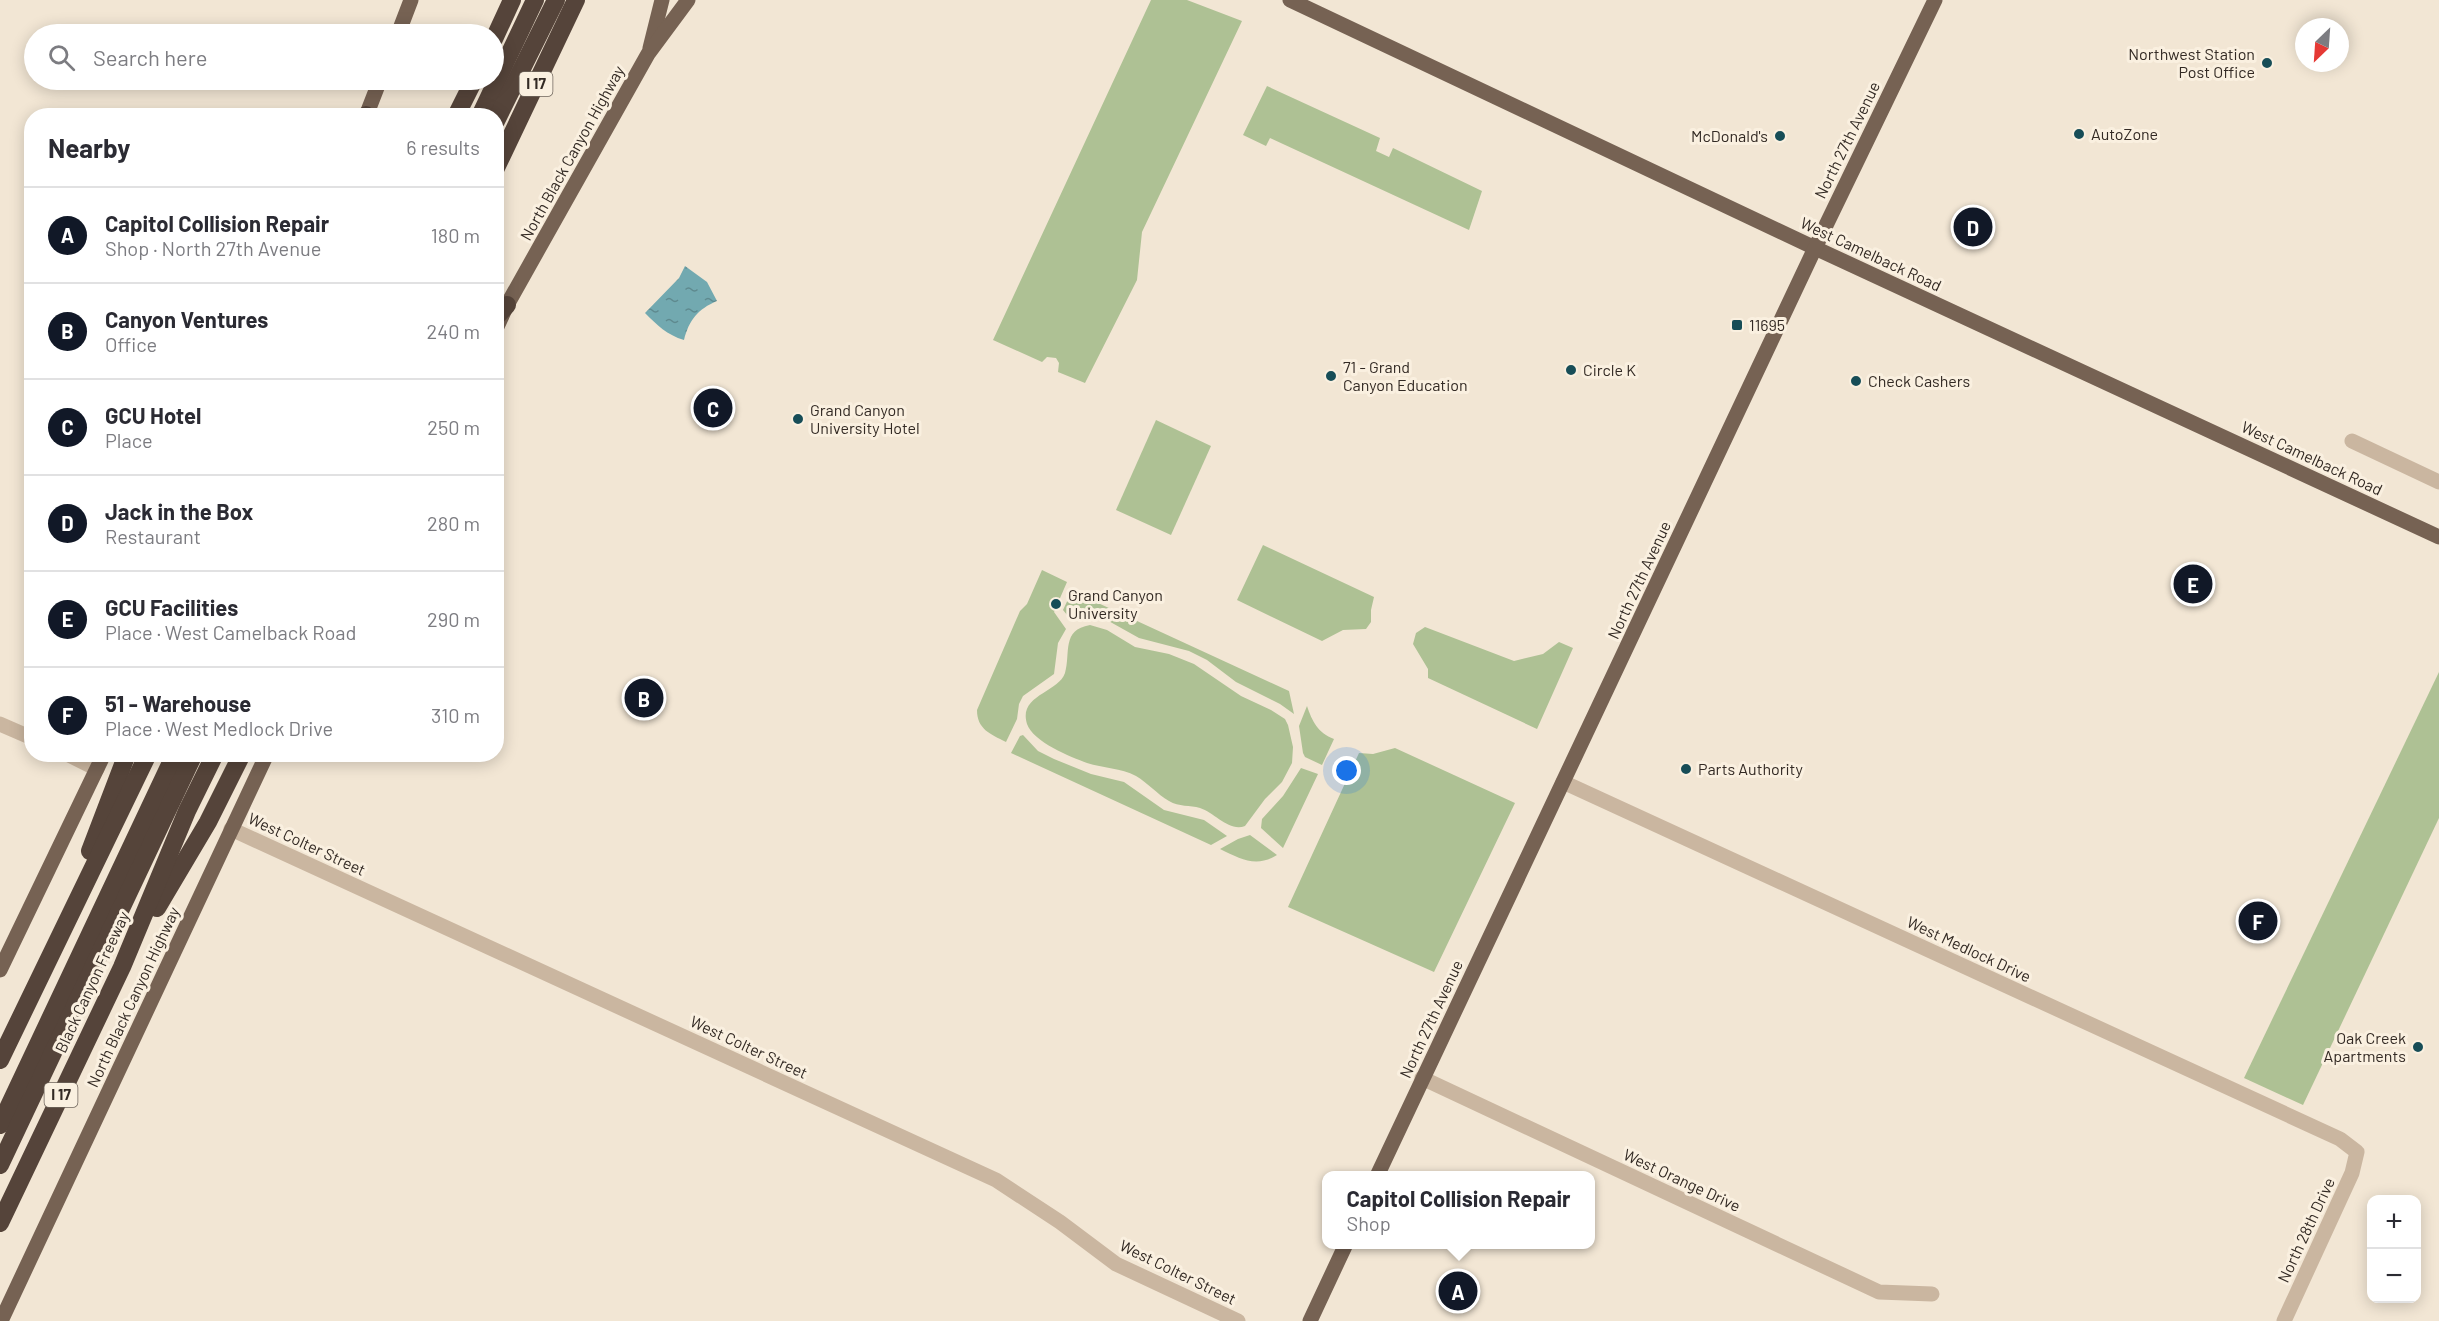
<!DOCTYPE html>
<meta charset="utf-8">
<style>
body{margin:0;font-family:Barlow,sans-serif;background:#f2f2f3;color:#2b2b33}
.controls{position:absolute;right:18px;bottom:18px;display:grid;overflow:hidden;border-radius:12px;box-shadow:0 3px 15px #0003}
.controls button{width:54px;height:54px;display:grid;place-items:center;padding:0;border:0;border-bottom:2px solid #e1e1e2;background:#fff;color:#2b2b33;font:30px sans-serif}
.compass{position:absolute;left:2295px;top:18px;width:54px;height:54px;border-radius:50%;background:#fff;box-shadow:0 3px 15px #0003;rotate:205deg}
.you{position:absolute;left:1347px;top:771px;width:21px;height:21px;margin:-15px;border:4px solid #fff;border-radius:50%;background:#1a73e8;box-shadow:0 0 0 9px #1a73e833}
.badge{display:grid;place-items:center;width:39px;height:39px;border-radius:50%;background:#111827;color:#fff;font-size:20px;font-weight:700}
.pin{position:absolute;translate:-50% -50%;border:3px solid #fff;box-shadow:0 2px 6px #0006}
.popup{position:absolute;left:1322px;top:1171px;width:273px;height:78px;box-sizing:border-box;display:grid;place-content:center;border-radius:12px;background:#fff;filter:drop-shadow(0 2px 4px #0005);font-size:20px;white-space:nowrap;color:#7c7c81}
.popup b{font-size:22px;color:#2b2b33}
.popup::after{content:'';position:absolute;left:50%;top:100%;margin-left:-12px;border:12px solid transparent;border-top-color:#fff}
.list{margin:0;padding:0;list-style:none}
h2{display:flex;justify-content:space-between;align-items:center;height:78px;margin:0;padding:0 24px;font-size:26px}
h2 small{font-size:20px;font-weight:400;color:#7c7c81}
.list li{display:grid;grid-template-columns:39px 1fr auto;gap:18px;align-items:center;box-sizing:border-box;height:96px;padding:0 24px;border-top:2px solid #e1e1e2}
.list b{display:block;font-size:22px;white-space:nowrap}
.list p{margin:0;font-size:20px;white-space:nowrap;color:#7c7c81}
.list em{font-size:20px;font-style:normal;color:#7c7c81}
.icon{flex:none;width:33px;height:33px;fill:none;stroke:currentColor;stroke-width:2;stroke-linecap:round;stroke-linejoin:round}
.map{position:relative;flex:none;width:2439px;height:1321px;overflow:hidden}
.search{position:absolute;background:#fff;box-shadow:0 3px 15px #0003;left:24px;top:24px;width:480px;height:66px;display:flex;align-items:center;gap:15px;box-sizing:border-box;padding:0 21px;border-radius:33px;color:#7c7c81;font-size:22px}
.panel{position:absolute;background:#fff;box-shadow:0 3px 15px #0003;left:24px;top:108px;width:480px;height:654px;border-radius:24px}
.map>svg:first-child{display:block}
</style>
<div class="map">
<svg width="2439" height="1321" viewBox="0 0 2439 1321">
<defs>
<pattern id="water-ripples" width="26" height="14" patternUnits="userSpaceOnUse" patternTransform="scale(1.5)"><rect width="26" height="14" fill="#72a9b0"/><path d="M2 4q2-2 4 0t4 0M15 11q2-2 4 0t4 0" fill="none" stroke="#5e8a8f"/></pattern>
</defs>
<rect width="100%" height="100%" fill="#f2e6d4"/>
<g fill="#aec194">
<polygon points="1151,0 1187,0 1242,21 1142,232 1137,280 1085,383 1058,372 1059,363 1056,358 1047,357 1042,362 993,340"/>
<polygon points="1267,86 1380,138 1376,151 1389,157 1393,148 1482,191 1469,230 1270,138 1266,146 1243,135"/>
<polygon points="1156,420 1211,446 1171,535 1116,510"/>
<polygon points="1263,545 1374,597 1371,610 1371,622 1366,629 1343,630 1322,641 1237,600"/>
<path d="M1042 570 1067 582 1054 612 1066 629 1058 643 1054 674 1023 696 1019 704 1017 719 1006 742C990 734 977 729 977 710L1020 611 1027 604Z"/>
<polygon points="1072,591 1289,691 1294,714 1280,704 1236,682 1207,660 1189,651 1139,638 1105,619 1091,616 1072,621 1063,610"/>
<path d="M1090 625 1107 630 1135 647 1169 654 1194 664 1241 696 1271 710 1285 719 1288 725 1293 747 1292 763 1282 782 1265 799 1245 826C1229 832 1215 813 1200 808 1190 805 1179 807 1169 801 1157 794 1148 783 1136 776 1121 768 1103 768 1087 763 1071 757 1033 742 1027 724 1018 695 1058 693 1065 673 1071 653 1061 630 1090 625Z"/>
<polygon points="1425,627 1514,661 1543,654 1559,642 1573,648 1537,729 1428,678 1428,669 1413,644 1416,633"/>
<polygon points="2439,672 2439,818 2303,1105 2244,1078"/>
<path d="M1307 706C1312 721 1318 733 1334 739L1322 765 1305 757 1303 753 1299 726Z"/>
<polygon points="1023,735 1038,751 1054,759 1091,774 1124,782 1164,810 1204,820 1227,836 1211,845 1011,753 1020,736"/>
<polygon points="1395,748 1515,803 1434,972 1288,907 1359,753 1373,754"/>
<polygon points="1301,768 1318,774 1283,848 1261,828 1262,819 1283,796"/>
<path d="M1250 835 1277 855C1256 868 1241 859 1220 849L1238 839Z"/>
</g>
<path fill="url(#water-ripples)" d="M685 266 707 282 717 301C698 309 689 320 684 340 667 335 657 325 645 313L679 278Z"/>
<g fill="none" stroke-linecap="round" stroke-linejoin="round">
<g stroke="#cab6a0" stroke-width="15">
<polyline points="2352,441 2439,482"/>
<polyline points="0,724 32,738"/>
<polyline points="67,754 97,769"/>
<polyline points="1563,782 2340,1139 2357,1152 2352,1173 2284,1321"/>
<polyline points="231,829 996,1180 1060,1222 1116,1264 1238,1321"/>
<polyline points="1422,1078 1879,1292 1932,1294"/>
</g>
<g stroke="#766253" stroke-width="15">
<polyline points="1290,0 1815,248 2439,537"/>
<polyline points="398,34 411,0"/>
<polyline points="650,48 662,0"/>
<polyline points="366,116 380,80"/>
<polyline points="496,329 507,305 648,54 688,0"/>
<polyline points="0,970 104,754"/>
<polyline points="1377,1176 1815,248 1935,0"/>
<polyline points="1,1321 267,754"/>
<polyline points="1310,1321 1346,1244"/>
</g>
<g stroke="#55443a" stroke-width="18">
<polyline points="494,39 512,0"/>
<polyline points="366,116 366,115"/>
<polyline points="456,116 474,80"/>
<polyline points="480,116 535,0"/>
<polyline points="496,121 556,0"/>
<polyline points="496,168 576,0"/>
<polyline points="496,317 507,305"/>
<polyline points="90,851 127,754"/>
<polyline points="157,908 208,822 242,754"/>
<polyline points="0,1060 148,754"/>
<polyline points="0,1125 175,754"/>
<polyline points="0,1165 194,754"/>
<polyline points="0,1223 122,967 187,811 215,754"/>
</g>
</g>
<g fill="#174d57" stroke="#faf0e0" stroke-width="2">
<circle cx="2267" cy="63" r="6"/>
<circle cx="2079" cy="134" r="6"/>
<circle cx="1780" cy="136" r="6"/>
<rect x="1731" y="319" width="12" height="12" rx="3"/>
<circle cx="1571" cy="370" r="6"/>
<circle cx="1331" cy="376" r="6"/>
<circle cx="1856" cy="381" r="6"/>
<circle cx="798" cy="419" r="6"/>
<circle cx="1056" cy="604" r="6"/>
<circle cx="1686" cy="769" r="6"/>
<circle cx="2418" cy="1047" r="6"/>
</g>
<g text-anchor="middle" stroke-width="6" stroke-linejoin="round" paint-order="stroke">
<g fill="#faf0e0" stroke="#6f655c" stroke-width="1.5">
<rect x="519.5" y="72" width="33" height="24" rx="4.5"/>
<rect x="44.5" y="1083" width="33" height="24" rx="4.5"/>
</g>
<g font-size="15" font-weight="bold" fill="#332a24">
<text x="536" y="89">I 17</text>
<text x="61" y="1100">I 17</text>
</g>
<g font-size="16" fill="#332a24" stroke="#faf0e0" text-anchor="start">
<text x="2255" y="60" text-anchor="end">Northwest Station<tspan x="2255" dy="18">Post Office</tspan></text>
<text x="2091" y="140">AutoZone</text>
<text x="1768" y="142" text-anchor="end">McDonald's</text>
<text x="1749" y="331">11695</text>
<text x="1343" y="373">71 - Grand<tspan x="1343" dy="18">Canyon Education</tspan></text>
<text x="1583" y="376">Circle K</text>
<text x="1868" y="387">Check Cashers</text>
<text x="810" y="416">Grand Canyon<tspan x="810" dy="18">University Hotel</tspan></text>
<text x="1068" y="601">Grand Canyon<tspan x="1068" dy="18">University</tspan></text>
<text x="1698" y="775">Parts Authority</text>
<text x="2406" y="1044" text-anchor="end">Oak Creek<tspan x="2406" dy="18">Apartments</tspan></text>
</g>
<g font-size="16" fill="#332a24" stroke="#faf0e0">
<text transform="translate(1847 140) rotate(-64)" y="6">North 27th Avenue</text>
<text transform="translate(572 153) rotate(-61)" y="6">North Black Canyon Highway</text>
<text transform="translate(1871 254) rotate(25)" y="6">West Camelback Road</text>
<text transform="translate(2312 458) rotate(25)" y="6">West Camelback Road</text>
<text transform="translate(1639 580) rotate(-65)" y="6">North 27th Avenue</text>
<text transform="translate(307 844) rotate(25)" y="6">West Colter Street</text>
<text transform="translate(1969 949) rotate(25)" y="6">West Medlock Drive</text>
<text transform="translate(92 982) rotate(-65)" y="6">Black Canyon Freeway</text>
<text transform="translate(133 997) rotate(-65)" y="6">North Black Canyon Highway</text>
<text transform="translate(1431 1019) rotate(-65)" y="6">North 27th Avenue</text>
<text transform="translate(749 1047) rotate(25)" y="6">West Colter Street</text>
<text transform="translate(1682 1180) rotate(25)" y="6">West Orange Drive</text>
<text transform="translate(2306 1230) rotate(-65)" y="6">North 28th Drive</text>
<text transform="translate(1178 1272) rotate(26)" y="6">West Colter Street</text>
</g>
</g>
</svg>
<div class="controls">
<button>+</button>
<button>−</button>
</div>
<svg class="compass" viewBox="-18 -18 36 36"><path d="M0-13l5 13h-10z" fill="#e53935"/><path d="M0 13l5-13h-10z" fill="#7c7c81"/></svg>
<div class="you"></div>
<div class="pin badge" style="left:1458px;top:1291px">A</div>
<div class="popup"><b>Capitol Collision Repair</b>Shop</div>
<div class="pin badge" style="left:644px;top:698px">B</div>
<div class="pin badge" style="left:713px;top:408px">C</div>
<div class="pin badge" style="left:1973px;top:227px">D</div>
<div class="pin badge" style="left:2193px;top:584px">E</div>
<div class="pin badge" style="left:2258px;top:921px">F</div>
<div class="search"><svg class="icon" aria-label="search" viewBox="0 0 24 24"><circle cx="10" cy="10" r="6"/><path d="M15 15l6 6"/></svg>Search here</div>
<section class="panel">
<h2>Nearby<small>6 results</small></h2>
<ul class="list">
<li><span class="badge">A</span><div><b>Capitol Collision Repair</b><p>Shop · North 27th Avenue</p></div><em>180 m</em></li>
<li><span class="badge">B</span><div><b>Canyon Ventures</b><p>Office</p></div><em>240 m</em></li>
<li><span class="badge">C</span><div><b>GCU Hotel</b><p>Place</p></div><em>250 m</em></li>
<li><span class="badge">D</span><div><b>Jack in the Box</b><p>Restaurant</p></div><em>280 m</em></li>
<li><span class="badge">E</span><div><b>GCU Facilities</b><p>Place · West Camelback Road</p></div><em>290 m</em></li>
<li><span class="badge">F</span><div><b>51 - Warehouse</b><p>Place · West Medlock Drive</p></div><em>310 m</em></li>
</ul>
</section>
</div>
